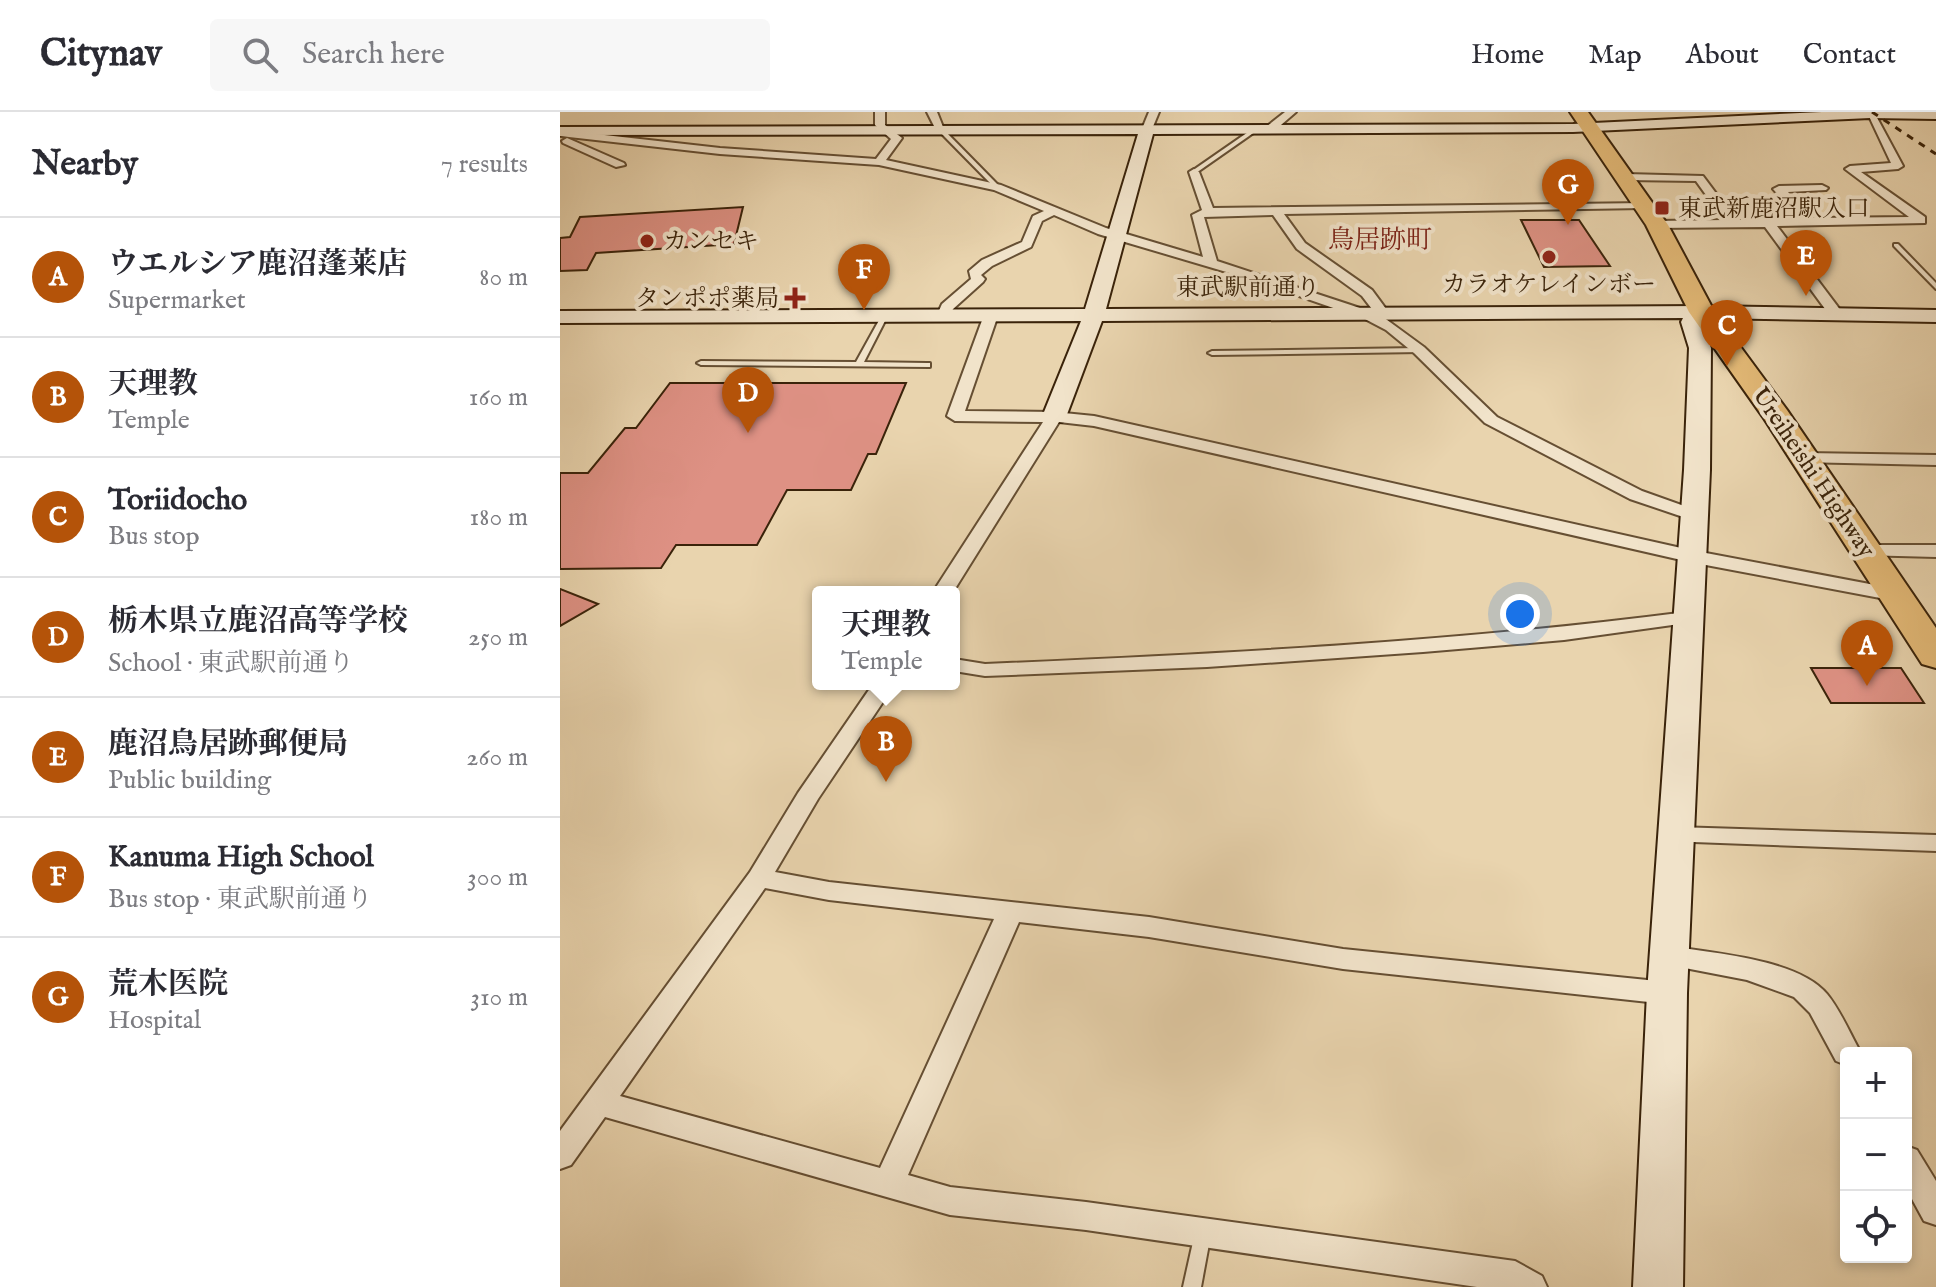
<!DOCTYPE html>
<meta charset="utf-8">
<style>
body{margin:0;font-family:"IM FELL English","Noto Serif JP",serif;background:#f7f7f7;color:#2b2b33}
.controls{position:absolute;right:24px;bottom:24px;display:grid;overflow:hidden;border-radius:8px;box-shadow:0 4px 12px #0003}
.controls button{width:72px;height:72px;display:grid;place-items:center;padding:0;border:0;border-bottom:2px solid #e1e1e2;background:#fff;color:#2b2b33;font:40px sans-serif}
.you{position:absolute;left:960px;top:502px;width:28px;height:28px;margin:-20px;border:6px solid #fff;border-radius:50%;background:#1a73e8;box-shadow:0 0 0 12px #1a73e833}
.badge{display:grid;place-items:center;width:52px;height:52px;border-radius:50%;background:#b45309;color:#fff;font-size:26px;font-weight:700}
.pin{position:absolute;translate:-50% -66px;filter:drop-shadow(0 2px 4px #0008)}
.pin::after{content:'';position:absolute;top:42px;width:28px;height:24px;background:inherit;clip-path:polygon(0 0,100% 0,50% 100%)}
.popup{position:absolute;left:252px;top:474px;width:148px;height:104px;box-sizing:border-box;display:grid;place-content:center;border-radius:8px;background:#fff;filter:drop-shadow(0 2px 6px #0005);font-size:26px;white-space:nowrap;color:#7c7c81}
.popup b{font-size:30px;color:#2b2b33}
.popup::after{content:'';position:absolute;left:50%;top:100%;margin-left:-16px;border:16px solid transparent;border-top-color:#fff}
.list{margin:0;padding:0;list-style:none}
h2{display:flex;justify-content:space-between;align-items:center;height:104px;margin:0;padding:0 32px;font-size:34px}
h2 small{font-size:26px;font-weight:400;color:#7c7c81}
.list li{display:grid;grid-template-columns:52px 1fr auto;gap:24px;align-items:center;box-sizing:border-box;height:120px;padding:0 32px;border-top:2px solid #e1e1e2}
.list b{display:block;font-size:30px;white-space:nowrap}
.list p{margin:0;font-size:26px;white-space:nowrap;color:#7c7c81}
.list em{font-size:26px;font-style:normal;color:#7c7c81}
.icon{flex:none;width:44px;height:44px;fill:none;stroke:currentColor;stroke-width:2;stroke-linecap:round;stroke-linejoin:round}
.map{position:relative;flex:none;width:1376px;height:1175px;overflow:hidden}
header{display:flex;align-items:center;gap:48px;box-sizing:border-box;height:112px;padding:0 40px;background:#fff;border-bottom:2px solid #e1e1e2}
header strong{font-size:38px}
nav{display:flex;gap:44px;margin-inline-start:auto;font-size:28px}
.search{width:560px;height:72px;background:#f7f7f7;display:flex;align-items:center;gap:20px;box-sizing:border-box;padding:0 28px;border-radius:8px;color:#7c7c81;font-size:30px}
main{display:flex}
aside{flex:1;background:#fff}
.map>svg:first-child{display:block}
</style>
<header>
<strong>Citynav</strong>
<div class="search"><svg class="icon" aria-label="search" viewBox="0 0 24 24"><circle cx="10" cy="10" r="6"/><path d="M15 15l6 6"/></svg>Search here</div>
<nav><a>Home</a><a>Map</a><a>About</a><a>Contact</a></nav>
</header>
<main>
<aside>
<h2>Nearby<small>7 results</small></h2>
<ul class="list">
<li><span class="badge">A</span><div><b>ウエルシア鹿沼蓬莱店</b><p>Supermarket</p></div><em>80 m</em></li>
<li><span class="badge">B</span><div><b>天理教</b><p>Temple</p></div><em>160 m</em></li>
<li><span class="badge">C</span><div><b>Toriidocho</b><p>Bus stop</p></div><em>180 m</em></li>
<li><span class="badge">D</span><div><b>栃木県立鹿沼高等学校</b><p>School · 東武駅前通り</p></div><em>250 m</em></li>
<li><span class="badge">E</span><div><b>鹿沼鳥居跡郵便局</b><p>Public building</p></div><em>260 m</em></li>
<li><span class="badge">F</span><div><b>Kanuma High School</b><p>Bus stop · 東武駅前通り</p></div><em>300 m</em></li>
<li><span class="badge">G</span><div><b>荒木医院</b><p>Hospital</p></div><em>310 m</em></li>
</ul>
</aside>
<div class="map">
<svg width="1376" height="1175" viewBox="0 0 1376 1175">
<rect width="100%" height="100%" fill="#e9d4ae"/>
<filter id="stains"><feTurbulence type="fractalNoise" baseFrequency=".0025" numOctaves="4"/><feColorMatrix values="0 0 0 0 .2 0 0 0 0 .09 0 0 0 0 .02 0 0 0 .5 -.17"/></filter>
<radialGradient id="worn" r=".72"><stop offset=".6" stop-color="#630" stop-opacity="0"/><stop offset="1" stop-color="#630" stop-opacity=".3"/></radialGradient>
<g fill="#de9184" stroke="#3a230a" stroke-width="2">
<polygon points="183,95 174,132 36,141 27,158 0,159 0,126 10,125 20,105"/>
<polygon points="961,108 1019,108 1050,154 984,155"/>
<polygon points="110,271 346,271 316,342 308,342 291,378 227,378 197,433 116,433 101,456 0,457 0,361 28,361 65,316 76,316"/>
<polygon points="0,477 38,492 0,514"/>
<polygon points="1251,556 1341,556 1364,591 1271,591"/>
</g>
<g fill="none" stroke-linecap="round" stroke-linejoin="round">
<defs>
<g id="lane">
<polygon points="694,16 699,17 636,61 632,61 632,59"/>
<polygon points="379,17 383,17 439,74 439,76 435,76 379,19"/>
<polygon points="1334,132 1338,132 1376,171 1376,177 1334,134"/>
<polygon points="325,201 328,203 304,250 367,251 370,251 370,255 141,253 137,251 141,249 296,250 322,203"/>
<polygon points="859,236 863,238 862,240 652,243 648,241 652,239"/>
<polygon points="643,1114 649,1116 651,1121 641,1175 623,1175 635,1121 637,1116"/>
</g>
<g id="street">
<path d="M315 0H325V13L342 26 326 48 441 73 546 116 643 145 632 103 642 98 629 60 634 57 639 60 653 96 1088 91V95L1084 96 724 102 745 131 812 178 829 201 823 205 864 235 937 305 1082 379 1141 400 1144 404 1135 409 1070 387 925 311 854 241 826 218 805 207 690 167 538 122 494 103 482 109 471 135 432 154 421 163 425 167 423 170 393 197 389 206H379L377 203 382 192 411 167 409 159 422 148 462 130 473 104 484 99 434 78 319 53 160 42 0 24V18L160 36 316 47 331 27 315 13ZM713 103 737 137 802 184 815 201 657 149 644 105Z"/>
<polygon points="367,0 377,0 385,20 377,20"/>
<polygon points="589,0 599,0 592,17 587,20 582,17"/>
<polygon points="725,0 736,0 714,19 706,19 706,15"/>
<polygon points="1307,0 1315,2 1343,54 1338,57 1301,60 1365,105 1365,111 1217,114 1281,199 1281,205 1271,205 1205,115 1093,116 1093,110 1097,109 1164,108 1136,69 1066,68 1060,65 1066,62 1143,64 1176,108 1240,107 1213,77 1219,74 1262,73 1268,76 1266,78 1228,80 1252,106 1349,105 1285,57 1290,54 1331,51"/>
<polygon points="7,26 64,51 65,53 56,55 3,31 2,29"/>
<polygon points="431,199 438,203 405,299 494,300 534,304 1130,438 1336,477 1346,483 1336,489 1130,450 534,314 499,310 393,480 373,480 483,310 395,309 387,304 424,203"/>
<polygon points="1245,341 1376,343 1376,353 1239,350 1237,346"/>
<polygon points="1307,433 1376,433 1376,445 1300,443 1298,439 1300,435"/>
<path d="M1127 500 1137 506 1134 510 1004 528 863 540 647 555 425 564 394 559V547L425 552C660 542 894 530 1127 500Z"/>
<path d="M313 572H335L258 687 215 760 269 770 589 805 783 837 1107 870 1117 874 1121 881 1117 888 1107 892 783 857 589 825 459 810 348 1063 390 1075 526 1090 955 1149 982 1164 987 1175H917L526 1118 390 1103 45 1005 11 1053 0 1057V1019L190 760 238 681ZM205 776 269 788 434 807 320 1056 60 984Z"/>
<polygon points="1116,715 1376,723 1376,739 1107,729 1104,723 1107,717"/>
<path d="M1109 834C1152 841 1238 847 1267 882 1281 899 1290 922 1301 941H1286V953L1276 949 1250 901 1234 885 1187 868 1099 851 1095 844 1099 837Z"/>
<polygon points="1346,1034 1357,1038 1376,1069 1376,1113 1364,1109 1346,1076"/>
</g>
<polygon id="secondary" points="1262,0 1376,0 1376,7 1310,6 1013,20 593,22 546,197 1142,194 1376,198 1376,210 1147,206 1142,211 1151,236 1150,358 1127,881 1123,1175 1073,1175 1087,881 1124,358 1129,236 1121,210 1123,206 542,209 506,305 502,310 486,310 482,305 521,209 0,211 0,199 525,197 578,22 0,23 0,15 1013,12"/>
<polygon id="highway" points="1010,0 1028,0 1108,113 1154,199 1227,298 1376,516 1376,556 1362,552 1203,305 1129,200 1086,113"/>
</defs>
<use href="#lane" stroke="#664f33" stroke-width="4"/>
<use href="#street" stroke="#664f33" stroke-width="4"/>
<use href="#secondary" stroke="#3a230a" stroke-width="4"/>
<use href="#highway" stroke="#3a230a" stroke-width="4"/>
<use href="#lane" fill="#f1e3ca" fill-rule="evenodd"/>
<use href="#street" fill="#f1e3ca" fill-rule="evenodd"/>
<use href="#secondary" fill="#f1e3ca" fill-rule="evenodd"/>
<use href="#highway" fill="#e4ba77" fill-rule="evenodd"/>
<polyline stroke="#3a230a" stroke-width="3" stroke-dasharray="7 7" stroke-linecap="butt" points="1312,0 1376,42"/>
</g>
<g fill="#8f2418" stroke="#f1e3ca" stroke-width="3">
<rect x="1094" y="88" width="16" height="16" rx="4"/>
<circle cx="87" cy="129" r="8"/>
<circle cx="989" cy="145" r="8"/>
<path d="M231 174h8v8h8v8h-8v8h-8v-8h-8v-8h8z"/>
</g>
<g text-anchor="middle" stroke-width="8" stroke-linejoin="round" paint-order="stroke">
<g font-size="24" fill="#3a230a" stroke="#f1e3ca" text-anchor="start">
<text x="1118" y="104">東武新鹿沼駅入口</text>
<text x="103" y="137">カンセキ</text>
<text x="989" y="180" text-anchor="middle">カラオケレインボー</text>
<text x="219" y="194" text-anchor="end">タンポポ薬局</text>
</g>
<g font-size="24" fill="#3a230a" stroke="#f1e3ca">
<text x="688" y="183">東武駅前通り</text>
<text transform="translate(1254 360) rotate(56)" y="8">Ureiheishi Highway</text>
</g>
<g font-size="26" fill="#7a1f14" stroke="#f1e3ca">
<text x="820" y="136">鳥居跡町</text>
</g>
</g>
<rect width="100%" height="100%" filter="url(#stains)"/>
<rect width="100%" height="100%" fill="url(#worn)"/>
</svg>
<div class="controls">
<button>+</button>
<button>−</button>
<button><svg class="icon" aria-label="locate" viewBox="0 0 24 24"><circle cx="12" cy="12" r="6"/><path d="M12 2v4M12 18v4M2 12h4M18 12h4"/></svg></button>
</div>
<div class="you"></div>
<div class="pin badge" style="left:1307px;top:574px">A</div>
<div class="pin badge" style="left:326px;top:670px">B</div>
<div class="popup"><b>天理教</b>Temple</div>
<div class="pin badge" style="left:1167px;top:254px">C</div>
<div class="pin badge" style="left:188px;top:321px">D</div>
<div class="pin badge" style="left:1246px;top:184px">E</div>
<div class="pin badge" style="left:304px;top:198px">F</div>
<div class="pin badge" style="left:1008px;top:113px">G</div>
</div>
</main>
